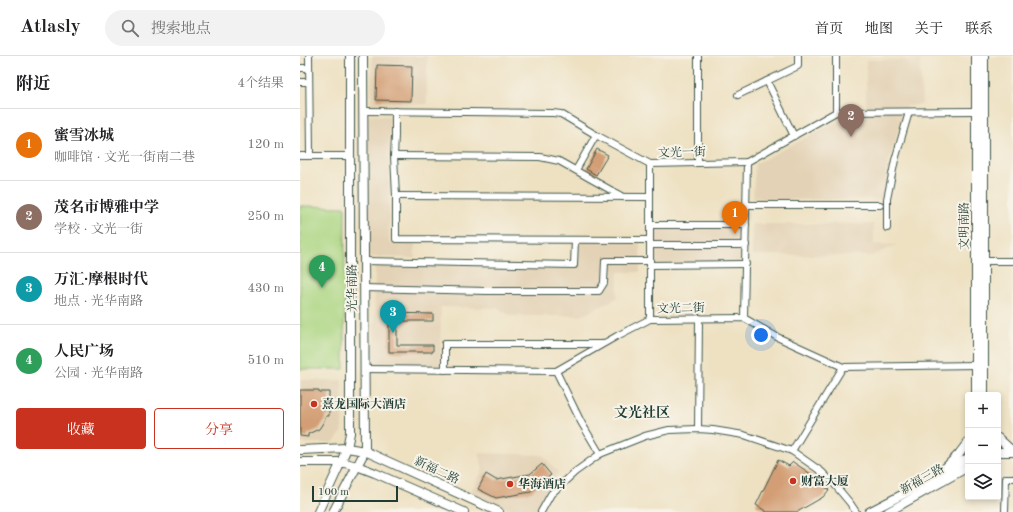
<!DOCTYPE html>
<html lang="zh">
<meta charset="utf-8">
<style>
body{margin:0;font-family:"Old Standard TT","Noto Serif SC",serif;background:#f2f2f2;color:#202124}
.controls{position:absolute;right:12px;bottom:12px;display:grid;overflow:hidden;border-radius:4px;box-shadow:0 2px 6px #0003}
.controls button{width:36px;height:36px;display:grid;place-items:center;padding:0;border:0;border-bottom:1px solid #e0e0e0;background:#fff;color:#202124;font:20px sans-serif}
.scale{position:absolute;left:12px;bottom:10px;width:86px;box-sizing:border-box;padding-left:4px;border:2px solid #1f3d34;border-top:0;font-size:11px;line-height:14px;white-space:nowrap;color:#1f3d34;-webkit-text-stroke:3px #f7f3e8;paint-order:stroke}
.you{position:absolute;left:461px;top:279px;width:14px;height:14px;margin:-10px;border:3px solid #fff;border-radius:50%;background:#1a73e8;box-shadow:0 0 0 6px #1a73e833}
.badge{display:grid;place-items:center;width:26px;height:26px;border-radius:50%;background:#c8321e;color:#fff;font-size:13px;font-weight:700}
.pin{position:absolute;translate:-50% -33px;filter:drop-shadow(0 1px 2px #0008)}
.pin::after{content:'';position:absolute;top:21px;width:14px;height:12px;background:inherit;clip-path:polygon(0 0,100% 0,50% 100%)}
.list{margin:0;padding:0;list-style:none}
h2{display:flex;justify-content:space-between;align-items:center;height:52px;margin:0;padding:0 16px;font-size:17px}
h2 small{font-size:13px;font-weight:400;color:#757577}
.list li{display:grid;grid-template-columns:26px 1fr auto;gap:12px;align-items:center;box-sizing:border-box;height:72px;padding:0 16px;border-top:1px solid #e0e0e0}
.list b{display:block;font-size:15px;white-space:nowrap}
.list p{margin:0;font-size:13px;white-space:nowrap;color:#757577}
.list em{font-size:13px;font-style:normal;color:#757577}
.actions{display:flex;gap:8px;padding:12px 16px}
.actions a{flex:1;padding:9px 0;border:1px solid #c8321e;border-radius:4px;text-align:center;font-size:14px;color:#c8321e}
.actions .main{background:#c8321e;color:#fff}
.icon{flex:none;width:22px;height:22px;fill:none;stroke:currentColor;stroke-width:2;stroke-linecap:round;stroke-linejoin:round}
.map{position:relative;flex:none;width:713px;height:456px;overflow:hidden}
header{display:flex;align-items:center;gap:24px;box-sizing:border-box;height:56px;padding:0 20px;background:#fff;border-bottom:1px solid #e0e0e0}
header strong{font-size:19px}
nav{display:flex;gap:22px;margin-inline-start:auto;font-size:14px}
.search{width:280px;height:36px;background:#f2f2f2;display:flex;align-items:center;gap:10px;box-sizing:border-box;padding:0 14px;border-radius:22px;color:#757577;font-size:15px}
main{display:flex}
aside{flex:1;background:#fff}
.map>svg:first-child{display:block}
</style>
<header>
<strong>Atlasly</strong>
<div class="search"><svg class="icon" aria-label="search" viewBox="0 0 24 24"><circle cx="10" cy="10" r="6"/><path d="M15 15l6 6"/></svg>搜索地点</div>
<nav><a>首页</a><a>地图</a><a>关于</a><a>联系</a></nav>
</header>
<main>
<aside>
<h2>附近<small>4个结果</small></h2>
<ul class="list">
<li><span class="badge" style="background:#e8710a">1</span><div><b>蜜雪冰城</b><p>咖啡馆 · 文光一街南二巷</p></div><em>120 m</em></li>
<li><span class="badge" style="background:#8d6e63">2</span><div><b>茂名市博雅中学</b><p>学校 · 文光一街</p></div><em>250 m</em></li>
<li><span class="badge" style="background:#0f9aa8">3</span><div><b>万汇·摩根时代</b><p>地点 · 光华南路</p></div><em>430 m</em></li>
<li><span class="badge" style="background:#2e9e5b">4</span><div><b>人民广场</b><p>公园 · 光华南路</p></div><em>510 m</em></li>
</ul>
<div class="actions"><a class="main">收藏</a><a>分享</a></div>
</aside>
<div class="map">
<svg width="713" height="456" viewBox="0 0 713 456">
<rect width="100%" height="100%" fill="#f7f3e8"/>
<filter id="ink" filterUnits="userSpaceOnUse"><feTurbulence type="fractalNoise" baseFrequency=".025" numOctaves="2"/><feDisplacementMap in="SourceGraphic" scale="8" xChannelSelector="R" yChannelSelector="G"/><feConvolveMatrix kernelMatrix="1 2 1 2 8 2 1 2 1" color-interpolation-filters="sRGB"/></filter>
<filter id="wash" filterUnits="userSpaceOnUse"><feTurbulence type="fractalNoise" baseFrequency=".012" numOctaves="4" result="noise"/><feDisplacementMap in="SourceGraphic" scale="16" xChannelSelector="R" yChannelSelector="G"/><feGaussianBlur stdDeviation="0.9" result="paint"/><feColorMatrix in="noise" values="0 0 0 0 0 0 0 0 0 0 0 0 0 0 0 0 0 1.4 0 .05"/><feComposite in="paint" operator="in"/></filter>
<g filter="url(#wash)">
<rect width="100%" height="100%" fill="#eee1c2"/>
<g fill="#e3d2b5">
<polygon points="72,0 127,0 127,48 71,49"/>
<polygon points="566,4 620,4 622,49 607,50 587,110 584,143 453,144 455,108 536,66 566,66"/>
<polygon points="68,59 90,60 89,187 115,187 115,202 67,201"/>
<polygon points="452,168 574,168 574,188 597,189 571,200 452,199"/>
<polygon points="350,169 446,169 446,208 350,209"/>
<polygon points="275,184 340,184 340,216 318,216 317,242 281,260 211,260 198,252 141,251 140,309 74,308 75,205 274,209"/>
<polygon points="0,324 42,324 42,372 41,377 34,386 29,387 0,387"/>
<polygon points="178,397 243,399 258,416 236,456 217,456 170,437 183,413"/>
</g>
<polygon fill="#aad581" stroke="#64895a" points="0,150 45,151 44,313 0,313"/>
<g id="blocks">
<g fill="#d39e74">
<polygon points="77,9 112,10 111,45 76,44"/>
<polygon points="297,93 308,99 296,119 286,113"/>
<polygon points="89,257 133,258 133,265 97,265 97,289 133,289 133,296 89,296"/>
<polygon points="0,334 19,334 19,336 29,336 29,360 26,360 23,367 19,373 8,378 8,381 0,380"/>
<polygon points="478,404 489,410 493,406 508,416 529,434 523,441 497,456 467,456 456,449"/>
<polygon points="242,408 251,419 231,436 196,442 178,433 186,418 196,424 230,418"/>
</g>
</g>
</g>
<g filter="url(#ink)">
<use href="#blocks" fill-opacity="0" stroke="#3e5649" stroke-width="1"/>
<g fill="none" stroke-linecap="round" stroke-linejoin="round">
<defs>
<g id="minor">
<polyline points="9,0 10,100"/>
<polyline points="398,0 398,107"/>
<polyline points="0,12 9,12"/>
<polyline points="467,25 494,80"/>
<polyline points="0,26 9,26"/>
<polyline points="438,39 498,10 498,0"/>
<polyline points="64,55 253,57 261,58 296,79 350,108 447,106 536,56 676,55"/>
<polyline points="95,55 95,80 94,100 96,140 96,183 350,184"/>
<polyline points="536,56 536,0"/>
<polyline points="0,100 50,100"/>
<polyline points="94,100 240,101 259,105 323,141"/>
<polyline points="276,114 296,79"/>
<polyline points="96,140 350,141"/>
<polyline points="446,149 580,149"/>
<polyline points="350,169 446,169"/>
<polyline points="587,172 587,143 595,104 609,56"/>
<polyline points="350,189 446,189"/>
<polyline points="64,205 274,209 275,184"/>
<polyline points="684,205 713,205"/>
<polyline points="350,209 446,208"/>
<polyline points="64,232 186,235 299,235 304,227 305,205 350,205"/>
<polyline points="444,262 447,106"/>
<polyline points="350,263 350,108"/>
<polyline points="64,313 256,315 317,280 350,263 444,262 477,281 543,311 676,309"/>
<polyline points="145,314 145,288 301,288"/>
<polyline points="256,315 281,366 300,398"/>
<polyline points="398,373 399,262"/>
<polyline points="492,395 543,311"/>
<polyline points="241,456 251,438 275,416 300,398 345,380 369,374 398,373 413,374 444,379 492,395 522,416 535,429 550,447 556,456"/>
<polyline points="705,456 706,422 713,422"/>
</g>
<g id="major">
<polyline points="676,0 676,339"/>
<polyline points="684,0 684,339"/>
<polyline points="698,382 709,392 713,394"/>
<polyline points="0,394 47,392 65,395 199,456"/>
<polyline points="698,396 713,396"/>
<polyline points="0,406 41,406 57,410 75,417 164,456"/>
<polyline points="645,412 659,398 668,386"/>
<polyline points="18,456 41,406 47,392 50,377 50,0"/>
<polyline points="33,456 65,395 63,0"/>
<polyline points="569,456 638,420 668,402"/>
<polyline points="588,456 668,411"/>
</g>
</defs>
<use href="#minor" stroke="#3e5649" stroke-width="8"/>
<use href="#major" stroke="#3e5649" stroke-width="10"/>
<use href="#minor" stroke="#fff" stroke-width="6"/>
<use href="#major" stroke="#fff" stroke-width="8"/>
</g>
</g>
<g fill="#c8321e" stroke="#f7f3e8" stroke-width="1.5">
<circle cx="14" cy="348" r="4"/>
<circle cx="493" cy="425" r="4"/>
<circle cx="210" cy="428" r="4"/>
</g>
<g text-anchor="middle" stroke-width="4" stroke-linejoin="round" paint-order="stroke">
<g font-size="12" fill="#1f3d34" stroke="#f7f3e8">
<text transform="translate(382 96) rotate(-1)" y="4">文光一街</text>
<text transform="translate(664 170) rotate(-90)" y="4">文明南路</text>
<text transform="translate(52 232) rotate(-90)" y="4">光华南路</text>
<text transform="translate(381 252) rotate(-1)" y="4">文光二街</text>
<text transform="translate(137 414) rotate(25)" y="4">新福二路</text>
<text transform="translate(622 423) rotate(-29)" y="4">新福三路</text>
</g>
<g font-size="12" font-weight="bold" fill="#1f3d34" stroke="#f7f3e8" text-anchor="start">
<text x="22" y="352">熹龙国际大酒店</text>
<text x="501" y="429">财富大厦</text>
<text x="218" y="432">华海酒店</text>
</g>
<g font-size="14" font-weight="bold" fill="#1f3d34" stroke="#f7f3e8">
<text x="342" y="361">文光社区</text>
</g>
</g>
</svg>
<div class="controls">
<button>+</button>
<button>−</button>
<button><svg class="icon" aria-label="layers" viewBox="0 0 24 24"><path d="M12 4l9 5-9 5-9-5zM3 14l9 5 9-5"/></svg></button>
</div>
<div class="scale">100 m</div>
<div class="you"></div>
<div class="pin badge" style="left:435px;top:178px;background:#e8710a">1</div>
<div class="pin badge" style="left:551px;top:81px;background:#8d6e63">2</div>
<div class="pin badge" style="left:93px;top:277px;background:#0f9aa8">3</div>
<div class="pin badge" style="left:22px;top:232px;background:#2e9e5b">4</div>
</div>
</main>
